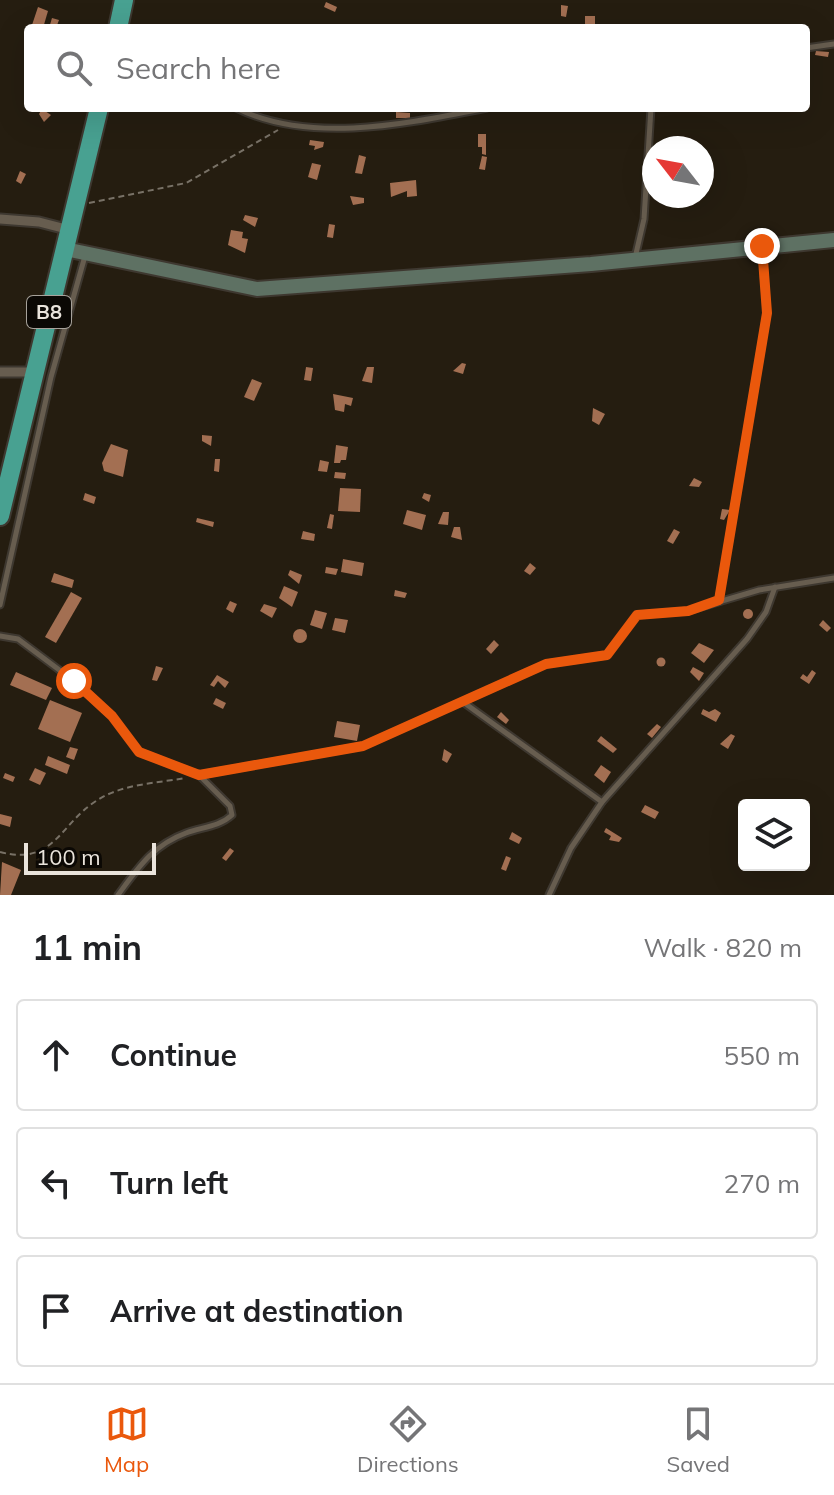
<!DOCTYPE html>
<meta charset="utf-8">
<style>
body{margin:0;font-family:Mulish,sans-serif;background:#f2f2f2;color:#202124}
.controls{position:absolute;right:24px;bottom:24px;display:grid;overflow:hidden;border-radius:8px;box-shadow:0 8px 32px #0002}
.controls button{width:72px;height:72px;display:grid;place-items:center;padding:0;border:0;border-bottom:2px solid #e0e0e0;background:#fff;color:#202124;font:40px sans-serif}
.compass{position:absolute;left:642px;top:136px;width:72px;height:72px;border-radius:50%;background:#fff;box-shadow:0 8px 32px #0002;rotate:301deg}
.scale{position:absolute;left:24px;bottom:20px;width:132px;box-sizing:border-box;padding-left:8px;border:4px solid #eae4dc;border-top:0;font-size:22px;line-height:28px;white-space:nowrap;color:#eae4dc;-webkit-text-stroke:6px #0b0804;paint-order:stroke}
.stop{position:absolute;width:24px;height:24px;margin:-18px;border:6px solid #ea580c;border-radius:50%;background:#fff}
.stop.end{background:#ea580c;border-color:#fff;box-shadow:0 2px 8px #0008}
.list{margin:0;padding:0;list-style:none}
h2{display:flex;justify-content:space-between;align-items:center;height:104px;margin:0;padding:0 32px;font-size:34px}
h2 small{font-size:26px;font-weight:400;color:#757577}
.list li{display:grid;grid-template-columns:52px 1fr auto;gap:24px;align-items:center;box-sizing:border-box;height:112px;margin:0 16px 16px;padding:0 16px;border:2px solid #e0e0e0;border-radius:8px}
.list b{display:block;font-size:30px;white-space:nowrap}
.list em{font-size:26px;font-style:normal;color:#757577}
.icon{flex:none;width:44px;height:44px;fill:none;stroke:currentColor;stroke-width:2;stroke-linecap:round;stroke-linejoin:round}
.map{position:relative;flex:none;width:834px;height:895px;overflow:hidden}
.search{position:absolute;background:#fff;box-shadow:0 8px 32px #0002;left:24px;right:24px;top:24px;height:88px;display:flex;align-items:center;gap:20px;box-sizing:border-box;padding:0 28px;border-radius:8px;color:#757577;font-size:30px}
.sheet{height:488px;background:#fff}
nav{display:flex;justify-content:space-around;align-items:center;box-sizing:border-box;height:112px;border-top:2px solid #e0e0e0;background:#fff;font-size:22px;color:#757577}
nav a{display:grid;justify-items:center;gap:4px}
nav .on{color:#ea580c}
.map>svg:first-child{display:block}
</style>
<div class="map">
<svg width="834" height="895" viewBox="0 0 834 895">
<rect width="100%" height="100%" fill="#251d10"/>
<g fill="#a36f52">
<polygon points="326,2 337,7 335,12 324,7"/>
<polygon points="561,5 568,6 566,17 561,16"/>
<polygon points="38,7 48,11 43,28 31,28"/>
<rect x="585" y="16" width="10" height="12"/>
<polygon points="52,18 59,20 56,28 49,28"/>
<polygon points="816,51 829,52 828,57 815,55"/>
<polygon points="42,109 51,115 44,122 39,114"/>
<polygon points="396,112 410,113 410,118 396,118"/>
<polygon points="478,134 486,134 486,155 482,154 482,147 478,147"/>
<polygon points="310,140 324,142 323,147 314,150 315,146 309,145"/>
<polygon points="359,155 366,157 362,174 355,173"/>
<polygon points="482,156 487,157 485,170 479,169"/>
<polygon points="312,163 321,165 317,180 308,177"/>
<polygon points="20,171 26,174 21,184 16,181"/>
<polygon points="416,180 417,196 407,197 407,191 391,197 390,183"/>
<polygon points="350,196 364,198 364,203 353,205"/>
<polygon points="245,215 258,218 255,227 243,220"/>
<polygon points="329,224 335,225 333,238 327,237"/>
<polygon points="231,230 243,232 242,238 248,239 245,253 228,245"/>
<polygon points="462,363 466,364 463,374 453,371"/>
<polygon points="306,367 313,368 311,381 304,380"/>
<polygon points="367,367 374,367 372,383 362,381"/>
<polygon points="252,379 262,383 254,401 244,397"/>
<polygon points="333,394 353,398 351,406 345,404 344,412 335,410"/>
<polygon points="593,408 605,414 599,425 592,421"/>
<polygon points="202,435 212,436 211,446 202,441"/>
<polygon points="111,444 128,450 123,477 104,471 102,463"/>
<polygon points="336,445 348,447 346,460 341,460 340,463 334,463"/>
<polygon points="215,459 220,459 219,472 214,471"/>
<polygon points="320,460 329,462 327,472 318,471"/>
<polygon points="335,472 346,473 345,479 334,478"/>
<polygon points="694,478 702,482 699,487 689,486"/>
<polygon points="340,488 361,489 360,512 338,511"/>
<polygon points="85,493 96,497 94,504 83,500"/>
<polygon points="424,493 431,495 429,502 422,498"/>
<polygon points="722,509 730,510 724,520 720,519"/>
<polygon points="407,510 426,515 422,530 403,524"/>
<polygon points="443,512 449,512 448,525 438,524"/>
<polygon points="330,514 334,515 332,529 327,528"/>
<polygon points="197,518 214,522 213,527 196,522"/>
<polygon points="454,527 460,527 462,540 451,537"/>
<polygon points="674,529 680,532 673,544 667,541"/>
<polygon points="303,531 315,534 314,541 301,539"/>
<polygon points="343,559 364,563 362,576 341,572"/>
<polygon points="530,563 536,568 530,575 524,571"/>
<polygon points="326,567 338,569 336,575 325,573"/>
<polygon points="290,570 302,575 299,584 288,575"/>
<polygon points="54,573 74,580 72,588 51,582"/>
<polygon points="284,586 298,592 292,607 279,598"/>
<polygon points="395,590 407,593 405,598 394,596"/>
<polygon points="71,592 82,598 56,643 45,637"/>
<polygon points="230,601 237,604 233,613 226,609"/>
<polygon points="264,604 277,608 272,618 260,611"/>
<circle cx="748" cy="614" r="5"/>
<polygon points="315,610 327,613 322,629 310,625"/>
<polygon points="335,618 348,620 345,633 332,630"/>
<polygon points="823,620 831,628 827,632 819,625"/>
<circle cx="300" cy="636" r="7"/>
<polygon points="494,640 499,645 491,654 486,649"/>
<polygon points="699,643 714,650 704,663 691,653"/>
<circle cx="661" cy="662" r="4.5"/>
<polygon points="156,666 163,668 157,681 152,680"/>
<polygon points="693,667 704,673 699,681 690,672"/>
<polygon points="812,670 816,673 809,684 800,678 803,674 807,677"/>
<polygon points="16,672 52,688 46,700 10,685"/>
<polygon points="217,675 229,682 225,688 218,681 214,687 210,685"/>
<polygon points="216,698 226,703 223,709 213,704"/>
<polygon points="50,700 82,713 70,742 38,729"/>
<polygon points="703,709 709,712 715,709 721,713 716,722 701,714"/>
<polygon points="501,712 509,720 506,724 497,717"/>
<polygon points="337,721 360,725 357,741 334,737"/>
<polygon points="657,724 661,727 652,738 647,734"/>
<polygon points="731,734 735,736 728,749 720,744"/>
<polygon points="601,736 617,749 613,753 597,741"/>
<polygon points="70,747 78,749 74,760 66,757"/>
<polygon points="444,749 452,754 447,763 442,760"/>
<polygon points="48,756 70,765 67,774 45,765"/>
<polygon points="601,765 611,772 604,783 594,775"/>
<polygon points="35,768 46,773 40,785 29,780"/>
<polygon points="5,773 15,777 13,782 3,778"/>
<polygon points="645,805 659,812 655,819 641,812"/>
<polygon points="0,814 12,817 10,827 0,824"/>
<polygon points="606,828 622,838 619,842 609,840 611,836 604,832"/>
<polygon points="512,832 522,838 519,844 509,839"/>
<polygon points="230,848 234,851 226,861 222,858"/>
<polygon points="506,856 511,858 506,871 501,869"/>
<polygon points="2,862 21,870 11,895 0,895"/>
</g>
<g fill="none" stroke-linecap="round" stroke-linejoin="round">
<defs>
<g id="lane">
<polyline points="806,48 834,44"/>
<path d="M236 108C311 145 409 123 487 108"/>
<polyline points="635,258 644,219 651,108"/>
<polyline points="719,600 767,313 762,249"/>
<polyline points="0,605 51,377 85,256"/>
<polyline points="0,636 18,639 74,681 112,716 139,752 199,775 363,746 546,664 607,655 637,615 688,611 759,590 834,578"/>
<polyline points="463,702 602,802"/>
<path d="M118 895C138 868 153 845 186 833 202 827 219 827 232 815L230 806 199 775"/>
<polyline points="549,895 571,848 602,802 747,639 766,612 775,587"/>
</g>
<g id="street">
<polyline points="0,219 39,222 70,230"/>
<polyline points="0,372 33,372"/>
</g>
<polyline id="secondary" points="65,249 257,289 591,264 834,240"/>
<g id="highway">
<polyline points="118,28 124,0"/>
<polyline points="0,516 99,108"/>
</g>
</defs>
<use href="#lane" stroke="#3e3830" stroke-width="9"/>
<use href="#street" stroke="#3e3830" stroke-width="13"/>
<use href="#secondary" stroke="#3e3830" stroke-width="18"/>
<use href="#highway" stroke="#3e3830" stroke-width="22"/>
<g stroke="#787166" stroke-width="2" stroke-dasharray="6 4" stroke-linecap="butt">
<polyline points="89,203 186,183 278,130"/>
<path d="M0 852C54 866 59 825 96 801 121 784 157 783 186 778"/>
</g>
<use href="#lane" stroke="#675d4f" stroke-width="5"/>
<use href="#street" stroke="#675d4f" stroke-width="9"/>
<use href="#secondary" stroke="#5e7163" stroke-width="14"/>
<use href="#highway" stroke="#48a191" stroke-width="18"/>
</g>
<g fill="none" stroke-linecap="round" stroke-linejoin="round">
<polyline stroke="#ea580c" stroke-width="10" points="74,681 112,716 139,752 199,775 363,746 546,664 607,655 637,615 688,611 719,600 767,313 762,246"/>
</g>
<g text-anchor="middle" stroke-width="7" stroke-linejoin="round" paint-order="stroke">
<rect fill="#0b0804" stroke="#a7a29b" stroke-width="2" x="27" y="296" width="44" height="32" rx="6"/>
<g font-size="20" font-weight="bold" fill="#eae4dc">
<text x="49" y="319">B8</text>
</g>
</g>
</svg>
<div class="controls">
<button><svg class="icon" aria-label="layers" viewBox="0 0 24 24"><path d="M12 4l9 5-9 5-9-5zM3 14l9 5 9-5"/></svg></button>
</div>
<svg class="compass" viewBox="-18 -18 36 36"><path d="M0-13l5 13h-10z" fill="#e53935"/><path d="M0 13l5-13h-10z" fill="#757577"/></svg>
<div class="scale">100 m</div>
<div class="stop" style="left:74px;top:681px"></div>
<div class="stop end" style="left:762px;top:246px"></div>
<div class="search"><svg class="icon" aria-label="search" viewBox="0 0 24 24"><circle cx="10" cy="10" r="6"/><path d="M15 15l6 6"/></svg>Search here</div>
</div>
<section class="sheet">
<h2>11 min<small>Walk · 820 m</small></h2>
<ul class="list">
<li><svg class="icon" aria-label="ahead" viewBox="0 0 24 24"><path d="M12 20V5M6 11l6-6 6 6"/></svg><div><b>Continue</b></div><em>550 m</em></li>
<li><svg class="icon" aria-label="left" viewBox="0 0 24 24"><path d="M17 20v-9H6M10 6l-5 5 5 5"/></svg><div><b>Turn left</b></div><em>270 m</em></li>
<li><svg class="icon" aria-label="arrive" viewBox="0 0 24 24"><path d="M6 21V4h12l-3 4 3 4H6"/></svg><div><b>Arrive at destination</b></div></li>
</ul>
</section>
<nav>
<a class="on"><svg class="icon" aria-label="map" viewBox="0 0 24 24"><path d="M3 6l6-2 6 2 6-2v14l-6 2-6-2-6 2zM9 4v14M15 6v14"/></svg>Map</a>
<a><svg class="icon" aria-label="directions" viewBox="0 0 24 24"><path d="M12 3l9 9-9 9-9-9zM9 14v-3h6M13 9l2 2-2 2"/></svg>Directions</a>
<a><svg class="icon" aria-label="saved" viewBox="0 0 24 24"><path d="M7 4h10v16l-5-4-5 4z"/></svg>Saved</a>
</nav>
